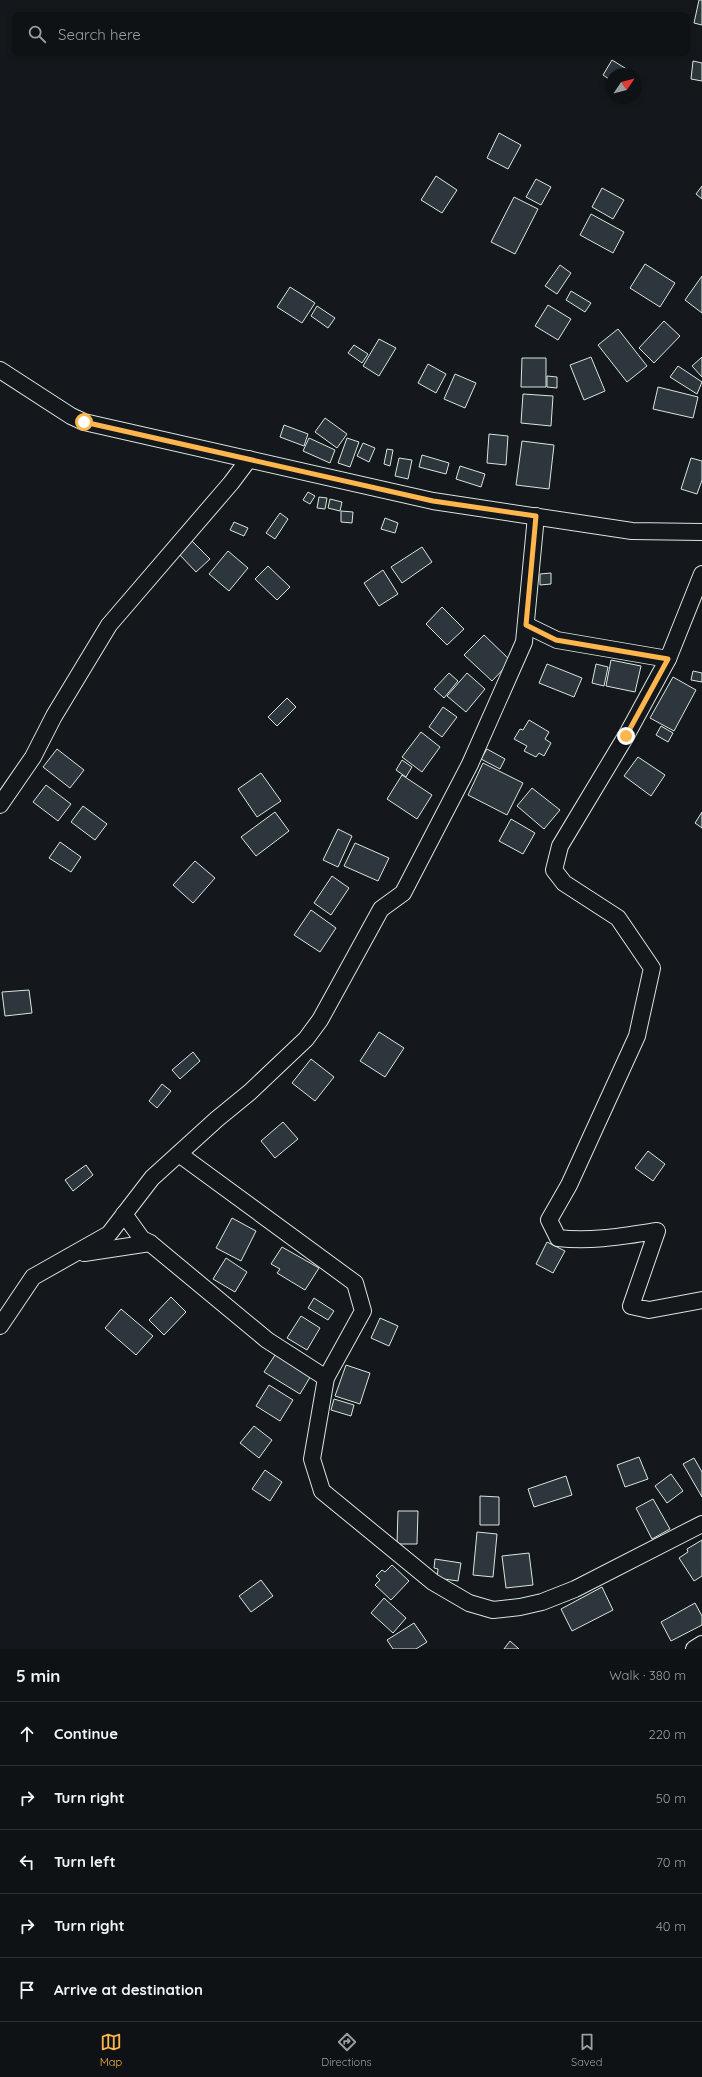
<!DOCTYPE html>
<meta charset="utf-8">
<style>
body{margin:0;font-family:Quicksand,sans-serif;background:#181b1e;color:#f1f3f6}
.compass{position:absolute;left:606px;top:68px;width:36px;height:36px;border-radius:50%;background:#0f1215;box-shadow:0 2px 6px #0003;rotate:55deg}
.stop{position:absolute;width:12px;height:12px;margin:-9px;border:3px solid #ffb74d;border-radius:50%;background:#fff}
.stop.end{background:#ffb74d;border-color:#fff;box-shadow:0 1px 4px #0008}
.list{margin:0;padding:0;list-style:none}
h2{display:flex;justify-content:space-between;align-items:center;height:52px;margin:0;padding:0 16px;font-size:17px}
h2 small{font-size:13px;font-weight:400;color:#9b9ea0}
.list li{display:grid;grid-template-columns:26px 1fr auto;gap:12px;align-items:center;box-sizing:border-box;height:64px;padding:0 16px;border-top:1px solid #2f3234}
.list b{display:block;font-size:15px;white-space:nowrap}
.list em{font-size:13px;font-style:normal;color:#9b9ea0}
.icon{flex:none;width:22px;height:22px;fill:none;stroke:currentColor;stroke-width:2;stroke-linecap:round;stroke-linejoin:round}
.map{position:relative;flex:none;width:702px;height:1649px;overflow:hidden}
.search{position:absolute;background:#0f1215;box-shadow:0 2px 6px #0003;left:12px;right:12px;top:12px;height:44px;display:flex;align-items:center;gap:10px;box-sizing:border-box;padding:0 14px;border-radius:8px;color:#9b9ea0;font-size:15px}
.sheet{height:372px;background:#0f1215}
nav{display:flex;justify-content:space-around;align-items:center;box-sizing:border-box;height:56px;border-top:1px solid #2f3234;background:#0f1215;font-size:11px;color:#9b9ea0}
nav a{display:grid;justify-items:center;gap:2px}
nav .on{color:#ffb74d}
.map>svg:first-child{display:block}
</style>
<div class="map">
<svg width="702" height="1649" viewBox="0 0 702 1649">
<rect width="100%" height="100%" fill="#14181c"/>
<g fill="#2c363c" stroke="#d8e6dc">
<polygon points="699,0 702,0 702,25 694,23"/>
<polygon points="612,60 633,73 633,74 612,74 612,81 603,75"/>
<polygon points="693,61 702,63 702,81 691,79"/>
<polygon points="499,133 521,145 508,169 487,158"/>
<polygon points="436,176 457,190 442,213 421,200"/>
<polygon points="536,179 551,187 541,205 526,197"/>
<polygon points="702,186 702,199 696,194"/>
<polygon points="602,188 624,200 613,219 592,207"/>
<polygon points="514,197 538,209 515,254 491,242"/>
<polygon points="591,214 624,232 613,253 580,235"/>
<polygon points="645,264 675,283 660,307 630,288"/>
<polygon points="560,265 571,273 557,294 545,286"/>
<polygon points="702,276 702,313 685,300"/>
<polygon points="290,287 315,303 302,323 277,307"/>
<polygon points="571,291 591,303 585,312 566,300"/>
<polygon points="548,305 571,319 558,340 535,326"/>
<polygon points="317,306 335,318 328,328 311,316"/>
<polygon points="664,321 680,336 654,363 639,348"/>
<polygon points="618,329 647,366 627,382 598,345"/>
<polygon points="379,339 396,348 379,376 363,366"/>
<polygon points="354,345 368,354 362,363 348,353"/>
<polygon points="591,357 605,391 584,400 570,365"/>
<polygon points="702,357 702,377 692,366"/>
<polygon points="522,358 546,358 546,387 521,387"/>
<polygon points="428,364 446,374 436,393 418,383"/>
<polygon points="678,366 702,382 697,394 670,377"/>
<polygon points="455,374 476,383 465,408 444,399"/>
<polygon points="547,376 557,377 557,388 547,387"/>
<polygon points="658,387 698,397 693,418 653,409"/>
<polygon points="523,394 553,396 551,426 521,423"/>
<polygon points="325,418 347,434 337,448 315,432"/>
<polygon points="284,425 308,434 304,446 280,437"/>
<polygon points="489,434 508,436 506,465 487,463"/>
<polygon points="309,438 335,450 330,463 303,451"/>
<polygon points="347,438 359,442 350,467 338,463"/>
<polygon points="522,441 554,445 549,489 516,485"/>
<polygon points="363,443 375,448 369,462 357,456"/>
<polygon points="387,449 393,450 390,466 384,464"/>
<polygon points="422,455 449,463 446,474 419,467"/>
<polygon points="399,458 412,460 408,479 395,476"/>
<polygon points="691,458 702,461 702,480 697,494 681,489"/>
<polygon points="460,466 485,474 481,487 456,479"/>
<polygon points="308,492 315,496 310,504 303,500"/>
<polygon points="319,497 327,498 325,509 317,508"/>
<polygon points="330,499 342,502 340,511 328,508"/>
<polygon points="341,511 353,512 352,523 341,522"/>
<polygon points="280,513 288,519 275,539 266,533"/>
<polygon points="385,518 398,523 395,533 381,529"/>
<polygon points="234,522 248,528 244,536 230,530"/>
<polygon points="192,541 210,559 196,572 179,554"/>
<polygon points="422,547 432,562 402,583 391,567"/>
<polygon points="228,551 248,568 229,591 209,574"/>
<polygon points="268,566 290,587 277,600 255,579"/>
<polygon points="383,570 398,594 379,606 364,583"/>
<polygon points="551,573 551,584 540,585 540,574"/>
<polygon points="442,607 464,629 447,645 426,624"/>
<polygon points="484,635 511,661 492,681 464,655"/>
<polygon points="611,660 641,666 635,692 606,686"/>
<polygon points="547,664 582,678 574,697 539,683"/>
<polygon points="596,664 608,667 604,686 592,683"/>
<polygon points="693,671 702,673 702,682 691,680"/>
<polygon points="449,673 458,681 444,698 434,689"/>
<polygon points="467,673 485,689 466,712 447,696"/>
<polygon points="673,677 696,690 674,731 650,718"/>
<polygon points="287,698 296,707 277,726 268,717"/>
<polygon points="443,707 457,717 442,737 429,727"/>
<polygon points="529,720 549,732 545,739 551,743 544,756 539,753 536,757 524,751 527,746 514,739 520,729 523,730"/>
<polygon points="661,726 673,733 668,742 656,735"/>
<polygon points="421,732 440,747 422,772 402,757"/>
<polygon points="57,749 84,770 70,788 43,767"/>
<polygon points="487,749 505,759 500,769 481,759"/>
<polygon points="638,757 665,775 651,796 624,776"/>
<polygon points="402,760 412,767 406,777 396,770"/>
<polygon points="483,763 523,783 507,815 468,795"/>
<polygon points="261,773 281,801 257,817 238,789"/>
<polygon points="402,775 432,795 417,819 387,799"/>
<polygon points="46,785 71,804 58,821 33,802"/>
<polygon points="532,788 560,810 544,829 517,806"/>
<polygon points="83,806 107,824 95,840 71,822"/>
<polygon points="275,812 289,831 256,856 241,837"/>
<polygon points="702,812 702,828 695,823"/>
<polygon points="511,819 535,833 523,854 499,841"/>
<polygon points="338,829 352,836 338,867 323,860"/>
<polygon points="60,842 81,857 71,872 49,858"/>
<polygon points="355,843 389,858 378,881 344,866"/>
<polygon points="195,861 215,878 193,903 173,885"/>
<polygon points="332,876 349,888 331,915 314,903"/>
<polygon points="311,910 336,928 320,952 294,935"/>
<polygon points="29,990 32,1013 5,1016 2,992"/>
<polygon points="379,1032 404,1048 385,1077 360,1061"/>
<polygon points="193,1052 200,1061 180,1079 172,1070"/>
<polygon points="311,1059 334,1077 315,1101 292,1083"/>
<polygon points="162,1084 171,1091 157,1108 149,1101"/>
<polygon points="283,1122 298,1139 275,1158 261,1141"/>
<polygon points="648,1151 665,1164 653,1181 635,1168"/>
<polygon points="86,1165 93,1175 73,1191 65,1180"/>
<polygon points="232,1218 256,1231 241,1261 216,1248"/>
<polygon points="547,1242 565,1251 553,1273 536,1264"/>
<polygon points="282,1247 319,1268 305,1290 277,1273 280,1269 271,1264"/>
<polygon points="226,1258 247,1272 235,1292 213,1279"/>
<polygon points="171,1297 186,1312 164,1335 149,1320"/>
<polygon points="314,1298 334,1311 328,1320 308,1308"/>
<polygon points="121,1309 153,1336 136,1355 105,1328"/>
<polygon points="301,1316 320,1328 307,1350 287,1338"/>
<polygon points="380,1318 398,1326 389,1346 371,1338"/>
<polygon points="277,1352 312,1374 300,1394 264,1372"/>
<polygon points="346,1365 370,1373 360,1404 335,1396"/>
<polygon points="269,1385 293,1400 280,1421 256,1406"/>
<polygon points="334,1399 354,1405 351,1416 331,1410"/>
<polygon points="254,1426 272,1440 259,1458 240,1443"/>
<polygon points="639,1457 648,1479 625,1487 617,1465"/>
<polygon points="694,1458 702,1472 702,1497 683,1464"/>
<polygon points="265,1470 282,1482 270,1501 252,1489"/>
<polygon points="671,1474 683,1491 667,1503 655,1486"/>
<polygon points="566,1476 572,1495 534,1507 528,1489"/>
<polygon points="480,1496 499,1497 499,1525 480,1525"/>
<polygon points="653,1499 670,1529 652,1539 636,1508"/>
<polygon points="398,1511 418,1511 417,1544 397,1544"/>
<polygon points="477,1532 497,1534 493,1577 473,1575"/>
<polygon points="702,1540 702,1576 694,1581 679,1558 688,1552 687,1549"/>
<polygon points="529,1553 533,1585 506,1588 502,1556"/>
<polygon points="435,1559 461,1563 458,1581 437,1578 438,1569 434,1568"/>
<polygon points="392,1565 409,1581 391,1600 375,1585 380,1580 376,1576 382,1570 385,1572"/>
<polygon points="261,1580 273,1596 251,1612 239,1596"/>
<polygon points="602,1587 613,1610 572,1631 561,1609"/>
<polygon points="384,1598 406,1618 393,1633 371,1613"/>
<polygon points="695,1603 702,1616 702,1625 671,1641 661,1622"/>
<polygon points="414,1623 427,1642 416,1649 393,1649 387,1640"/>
<polygon points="510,1641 519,1649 504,1649"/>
</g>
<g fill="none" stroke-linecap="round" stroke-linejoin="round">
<defs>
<g id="minor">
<polyline points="0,370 71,416 84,422 433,501 632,531 702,532"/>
<path d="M702 574 668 659 626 736 560 846 554 870 564 883 618 918 652 968 637 1036 569 1185 549 1220 558 1238C591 1242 624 1236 657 1231L631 1306 649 1310 702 1300"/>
<polyline points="526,625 557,640 668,659"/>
<polyline points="0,805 33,757 54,716 109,625 231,483 249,459"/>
<polyline points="179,1154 355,1283 363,1311 326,1378 312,1459 322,1491 433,1582 469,1603 493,1610 520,1607 542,1602 575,1589 702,1524"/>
<polyline points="124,1214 142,1239 150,1243 267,1340 326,1378"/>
<polyline points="84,1253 150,1243"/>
<polyline points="0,1326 33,1277 109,1234 152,1178 217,1119 250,1092 306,1039 320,1020 381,909 403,893 470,764 524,642 536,516"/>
<polyline points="694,1649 702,1644"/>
</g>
</defs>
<use href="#minor" stroke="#d8e6dc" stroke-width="18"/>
<use href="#minor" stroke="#14181c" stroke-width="16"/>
</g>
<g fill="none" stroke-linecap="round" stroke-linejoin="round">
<polyline stroke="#ffb74d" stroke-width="5" points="84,422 433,501 536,516 526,625 556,640 668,659 626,736"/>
</g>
</svg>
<svg class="compass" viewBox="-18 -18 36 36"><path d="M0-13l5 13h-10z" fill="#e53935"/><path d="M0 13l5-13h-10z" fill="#9b9ea0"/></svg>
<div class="stop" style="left:84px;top:422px"></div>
<div class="stop end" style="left:626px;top:736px"></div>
<div class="search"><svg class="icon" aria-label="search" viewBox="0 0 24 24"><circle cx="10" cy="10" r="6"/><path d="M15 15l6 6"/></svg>Search here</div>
</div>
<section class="sheet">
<h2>5 min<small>Walk · 380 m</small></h2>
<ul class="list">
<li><svg class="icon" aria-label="ahead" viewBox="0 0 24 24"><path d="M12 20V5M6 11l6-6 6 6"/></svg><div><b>Continue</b></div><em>220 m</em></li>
<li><svg class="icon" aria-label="right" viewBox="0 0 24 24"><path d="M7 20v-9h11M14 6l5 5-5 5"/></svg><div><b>Turn right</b></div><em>50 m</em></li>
<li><svg class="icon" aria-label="left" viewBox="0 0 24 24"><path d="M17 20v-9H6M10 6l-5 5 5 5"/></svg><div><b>Turn left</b></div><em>70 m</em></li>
<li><svg class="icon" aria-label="right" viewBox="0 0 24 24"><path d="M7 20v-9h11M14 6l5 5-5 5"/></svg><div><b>Turn right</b></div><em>40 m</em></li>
<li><svg class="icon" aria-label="arrive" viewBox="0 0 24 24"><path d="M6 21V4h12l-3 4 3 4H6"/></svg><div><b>Arrive at destination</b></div></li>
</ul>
</section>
<nav>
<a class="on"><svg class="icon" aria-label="map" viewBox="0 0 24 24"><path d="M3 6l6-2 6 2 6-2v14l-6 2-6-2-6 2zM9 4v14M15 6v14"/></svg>Map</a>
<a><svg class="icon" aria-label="directions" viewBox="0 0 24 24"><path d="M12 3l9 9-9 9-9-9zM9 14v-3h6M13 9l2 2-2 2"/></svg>Directions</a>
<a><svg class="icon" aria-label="saved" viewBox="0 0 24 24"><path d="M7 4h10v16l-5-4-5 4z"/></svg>Saved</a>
</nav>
